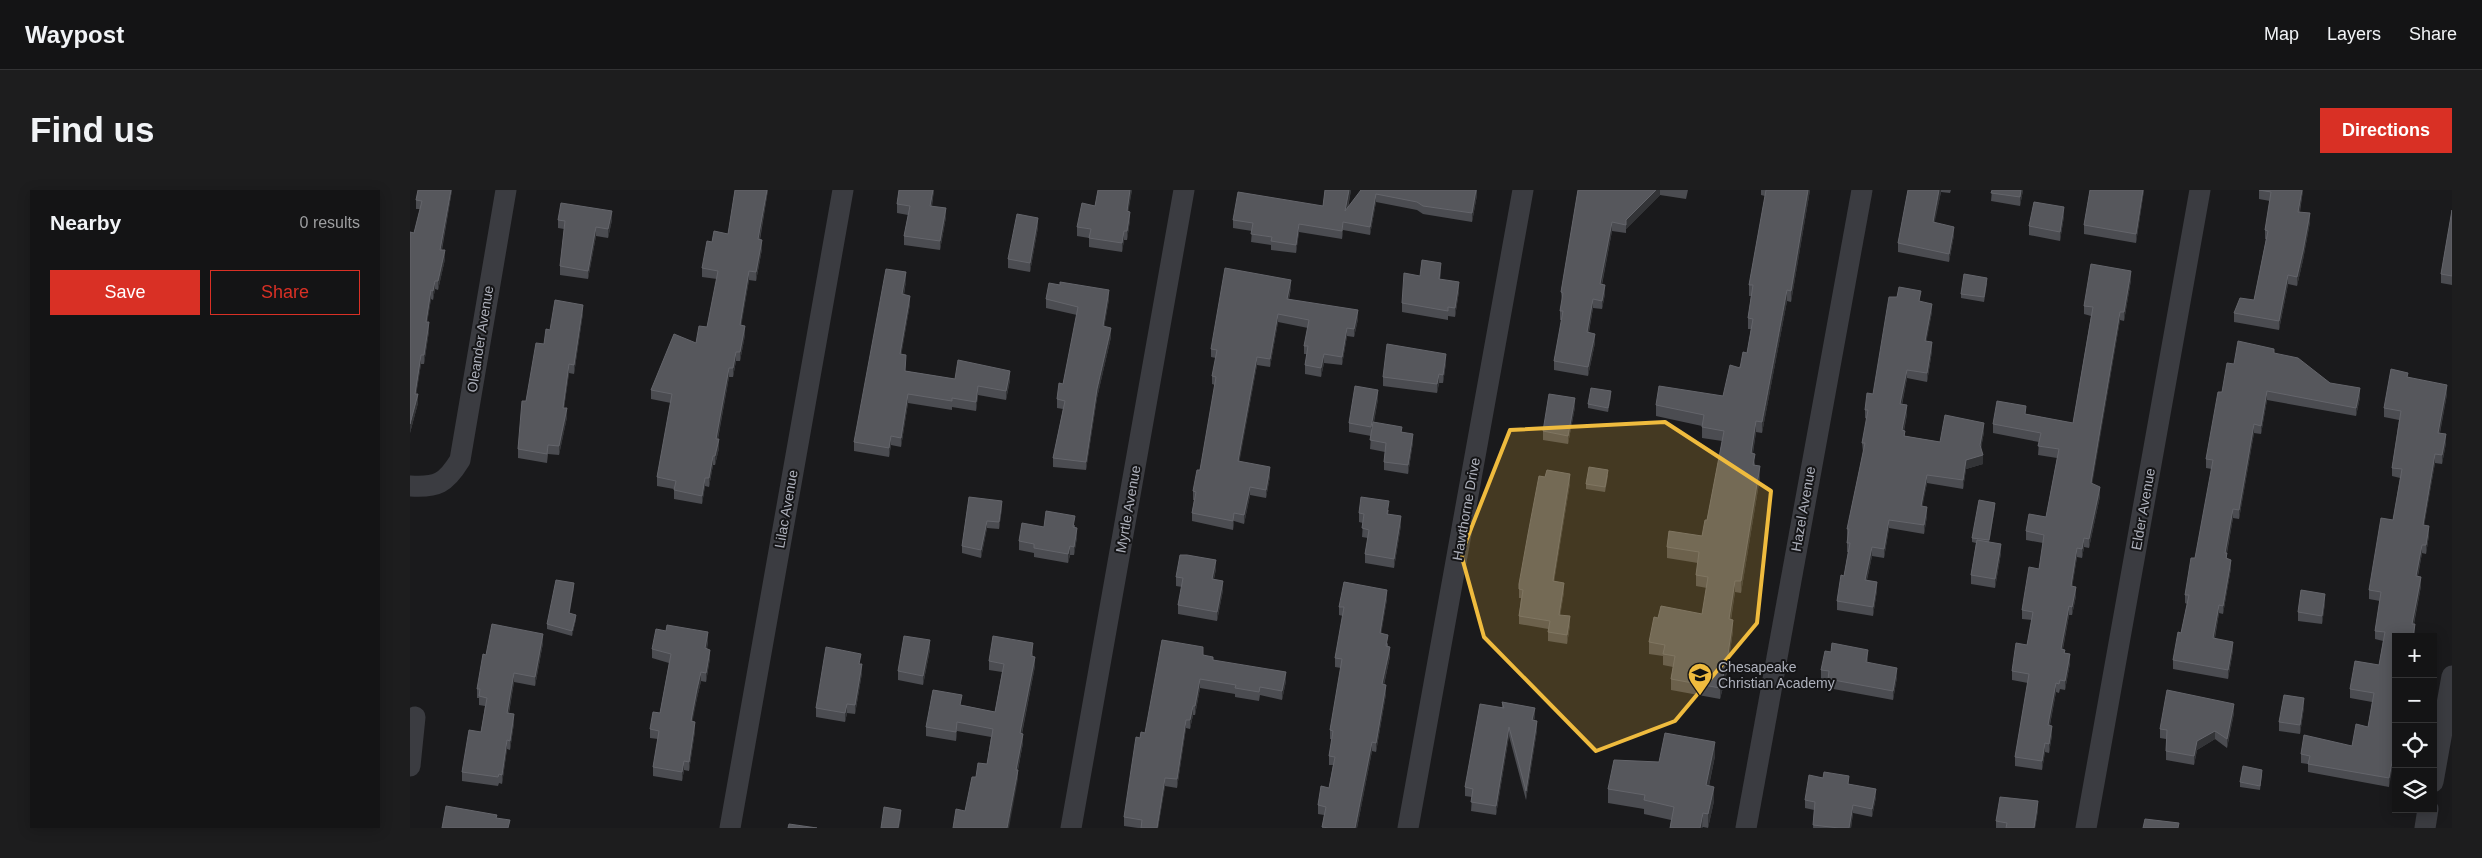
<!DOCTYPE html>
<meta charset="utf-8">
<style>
body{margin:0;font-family:Arial,sans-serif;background:#1d1d1e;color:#f1f3f6}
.controls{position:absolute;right:15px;bottom:15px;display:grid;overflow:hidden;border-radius:0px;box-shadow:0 2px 12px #0003}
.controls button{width:45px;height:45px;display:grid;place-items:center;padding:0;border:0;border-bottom:1px solid #333334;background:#141415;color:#f1f3f6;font:25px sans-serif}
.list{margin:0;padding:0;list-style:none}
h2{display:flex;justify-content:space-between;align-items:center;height:65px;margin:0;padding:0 20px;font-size:21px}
h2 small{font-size:16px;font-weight:400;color:#9d9ea0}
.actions{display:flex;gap:10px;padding:15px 20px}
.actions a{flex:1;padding:11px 0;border:1px solid #d93025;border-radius:0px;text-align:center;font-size:18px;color:#d93025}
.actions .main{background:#d93025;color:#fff}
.icon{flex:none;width:28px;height:28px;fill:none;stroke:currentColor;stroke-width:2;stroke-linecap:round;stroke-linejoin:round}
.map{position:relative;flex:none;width:2042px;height:638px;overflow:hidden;border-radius:0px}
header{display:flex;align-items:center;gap:30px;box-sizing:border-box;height:70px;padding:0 25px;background:#141415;border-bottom:1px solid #333334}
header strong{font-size:24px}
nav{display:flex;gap:28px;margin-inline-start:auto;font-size:18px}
.intro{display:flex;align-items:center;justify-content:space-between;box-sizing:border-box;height:120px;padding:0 30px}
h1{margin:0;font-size:35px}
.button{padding:12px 22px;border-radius:0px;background:#d93025;color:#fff;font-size:18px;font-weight:700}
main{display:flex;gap:30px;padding:0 30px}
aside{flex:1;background:#141415;border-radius:0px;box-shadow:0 2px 12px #0003}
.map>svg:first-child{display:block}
</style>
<header>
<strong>Waypost</strong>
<nav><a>Map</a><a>Layers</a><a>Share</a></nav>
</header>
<div class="intro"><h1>Find us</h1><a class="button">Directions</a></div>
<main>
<aside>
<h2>Nearby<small>0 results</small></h2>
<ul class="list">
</ul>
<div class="actions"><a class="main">Save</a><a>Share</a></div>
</aside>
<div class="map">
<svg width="2042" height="638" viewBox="0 0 2042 638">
<rect width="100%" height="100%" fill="#1a1a1c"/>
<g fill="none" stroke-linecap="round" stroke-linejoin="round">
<g stroke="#3b3c41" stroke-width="21">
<path d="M0 296C27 298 36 293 50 270L96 0"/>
<polyline points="0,576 5,527"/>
<polyline points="2023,592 2042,486"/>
<polyline points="320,638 433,0"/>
<polyline points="661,638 774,0"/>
<polyline points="998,638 1113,0"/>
<polyline points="1336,638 1452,0"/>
<polyline points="1676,638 1790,0"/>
<polyline points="2015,638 2018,619"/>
</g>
</g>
<g fill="#4b4c51">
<polygon points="8,0 42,0 32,60 35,69 28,100 25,99 23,110 21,109 17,132 19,141 14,174 11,174 6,204 8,213 0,243 4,43 10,19 6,19 6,10"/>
<polygon points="323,0 358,0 350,50 352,59 346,91 339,90 331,135 335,145 330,171 326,171 323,187 319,187 308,249 309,258 305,275 303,275 299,297 295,296 292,314 264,309 264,299 247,296 247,287 261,213 241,209 241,200 286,153 297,137 307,89 292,87 292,78 302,52 318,44 325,0"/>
<polygon points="489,0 524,0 522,16 536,27 530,60 494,55 494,46 498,25 487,23 487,14"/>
<polygon points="688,0 722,0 718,21 720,30 717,50 714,50 712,62 679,57 679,48 667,46 667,37 685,16"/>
<polygon points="915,0 941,0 938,18 951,0 1067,0 1067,5 1062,32 1013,24 1007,20 966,12 960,45 933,40 932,49 889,42 886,63 861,60 861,55 841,52 842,41 823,38 823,30 913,16"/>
<polygon points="1168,0 1278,0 1276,9 1250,5 1216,39 1216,43 1202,41 1192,95 1195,104 1192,119 1183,118 1179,142 1185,153 1178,186 1144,180 1144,171 1152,130 1150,130 1150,121 1152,111 1151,102"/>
<polygon points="1351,0 1400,0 1381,112 1377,111 1352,243 1346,242 1343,263 1345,275 1350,287 1331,403 1325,402 1321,430 1323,441 1317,482 1310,509 1261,500 1261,489 1263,477 1253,475 1253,466 1239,464 1239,452 1248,428 1292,424 1297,398 1286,396 1286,385 1288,373 1257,368 1257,357 1292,346 1297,330 1312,251 1292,248 1292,236 1246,226 1246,215 1313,206 1337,163 1341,139 1338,139 1338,128 1341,106 1339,106 1339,95 1355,6 1351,5"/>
<polygon points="1498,0 1541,0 1540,3 1531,2 1524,33 1544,45 1539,72 1488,62 1488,53"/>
<polygon points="1582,0 1613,0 1610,16 1581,11"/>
<polygon points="1680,0 1734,0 1726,53 1674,44 1674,35"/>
<polygon points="1849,0 1893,0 1890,22 1900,32 1893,70 1887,96 1878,94 1869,140 1824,132 1824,123 1844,110 1856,49 1855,49 1855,40 1860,11 1849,9"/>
<polygon points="2042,20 2042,95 2031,93 2031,84"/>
<polygon points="1654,26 1650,51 1619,45 1619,36"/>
<polygon points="148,30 202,30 198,48 186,46 178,89 150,85 150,76 154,39 148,38"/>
<polygon points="628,37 620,82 598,78 598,69"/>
<polygon points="1031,81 1030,89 1049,101 1045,127 1038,126 1038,130 992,122 992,113 1010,86"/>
<polygon points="1721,90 1714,131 1710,130 1682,293 1690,306 1679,358 1674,357 1672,368 1667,367 1662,397 1666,406 1662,425 1659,425 1653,459 1660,473 1655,500 1650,499 1649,503 1646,502 1640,535 1642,545 1639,563 1635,562 1632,580 1605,576 1605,567 1618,493 1602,490 1602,481 1617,455 1622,430 1612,429 1612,420 1629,379 1633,353 1616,350 1616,341 1636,327 1647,268 1628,265 1629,252 1583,243 1583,234 1616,224 1663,233 1681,126 1674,124 1674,116"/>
<polygon points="496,91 494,105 500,114 491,165 495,181 545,189 600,190 596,210 568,205 566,221 542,217 542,220 498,213 491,257 481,255 479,267 444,261 444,252"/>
<polygon points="1577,93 1574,112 1551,108 1551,104"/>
<polygon points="881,98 879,109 948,129 944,147 937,146 932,175 914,173 911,187 895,184 895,175 897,164 894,164 894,156 898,138 868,132 860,177 847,175 829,272 860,286 856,308 840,305 834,334 824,331 823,340 782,331 782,323 784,310 783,310 783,301 790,280 805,195 802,194 802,186 806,168 801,167 801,159"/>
<polygon points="636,109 699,109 694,137 701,147 687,208 676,280 643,277 643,268 653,219 647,218 647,209 653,194 667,125 636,118"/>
<polygon points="1511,111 1522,122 1516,151 1522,161 1517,192 1497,188 1492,215 1497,224 1494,241 1495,246 1530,252 1574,242 1571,258 1573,274 1556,279 1553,299 1517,293 1512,316 1517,326 1514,344 1479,338 1474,368 1462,366 1457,390 1467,400 1463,426 1427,420 1427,411 1434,386 1438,362 1437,362 1437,339 1453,262 1452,253 1457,229 1455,228 1455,220"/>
<polygon points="173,123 164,184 159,183 154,218 157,227 149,265 138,264 137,273 108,268 108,259 116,211 134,154 140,140"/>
<polygon points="1036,173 1033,193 1029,193 1027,203 973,196 973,187"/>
<polygon points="1824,174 1920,193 1950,207 1946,226 1857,210 1851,244 1844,243 1829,329 1823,328 1817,363 1817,369 1821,378 1813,424 1809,423 1805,448 1823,460 1818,489 1763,479 1763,470 1771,443 1777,414 1775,413 1775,405 1785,368 1802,279 1796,278 1796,269 1812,202"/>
<polygon points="1998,187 2037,204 2030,243 2036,253 2032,274 2025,273 2014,335 2019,345 2016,364 2012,363 2008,386 2011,396 2004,434 2005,443 1986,447 1979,597 1898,582 1898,574 1891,573 1891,564 1942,556 1958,537 1962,512 1940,508 1940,499 1969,475 1973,451 1965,449 1965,441 1970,411 1959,409 1959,400 1983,330 1990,288 1982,286 1982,278 1989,230 1974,227 1974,218"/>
<polygon points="1201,206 1198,222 1178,218 1178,214"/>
<polygon points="968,209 964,232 992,242 1003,252 998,284 974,280 974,272 975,262 960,259 961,246 939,242 939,233"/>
<polygon points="1165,217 1158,254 1133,250 1133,241"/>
<polygon points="1198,285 1195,302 1176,299 1176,294"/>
<polygon points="1160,293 1144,391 1154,402 1150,425 1160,435 1157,454 1138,451 1138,439 1109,434 1109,426 1111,408 1109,408 1109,394"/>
<polygon points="559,307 592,318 589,339 577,338 571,368 552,363 552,356"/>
<polygon points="1585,317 1579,352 1591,363 1585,398 1561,394 1561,385 1566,353 1562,352 1562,348"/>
<polygon points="979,320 978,324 991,335 984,378 955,373 955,364 958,348 952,347 953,333 949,332 949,323"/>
<polygon points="665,335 665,338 667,347 664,365 660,365 658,373 624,367 624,363 609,360 609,351 634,337"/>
<polygon points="806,379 804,389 813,400 807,431 768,424 768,415 772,397 766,396 766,387"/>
<polygon points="164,398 159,423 166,429 162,446 137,439 137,434"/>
<polygon points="977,409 971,443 978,454 978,457 980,466 974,495 976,504 966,562 962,561 947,638 912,638 914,625 908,624 908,615 919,598 923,575 919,575 919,566 922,549 920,549 920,540 931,478 925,477 925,468 933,426 929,425 929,417"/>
<polygon points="1915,413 1912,434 1888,431 1888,422"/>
<polygon points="298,451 297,459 300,468 296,492 291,491 287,508 282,531 285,541 279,581 274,580 272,591 243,586 243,577 248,549 240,548 240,539 250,523 259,473 242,468 242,459"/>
<polygon points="133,453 125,496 104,492 99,523 104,533 100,560 97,559 92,594 89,593 88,596 52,591 52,582 71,542 75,516 69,515 69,508 67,508 67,499 76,465"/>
<polygon points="520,459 513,495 488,490 488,481"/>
<polygon points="623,462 623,467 625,476 612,544 613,553 608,580 608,589 555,621 566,587 577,574 581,547 547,541 546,551 516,546 516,537 552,515 585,522 592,482 579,480 579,471"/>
<polygon points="793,465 803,470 876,491 872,510 850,505 849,511 825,507 825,504 790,498 785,525 783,525 780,539 776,538 767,598 755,596 748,638 728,638 714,636 714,627 730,548 735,543"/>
<polygon points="1458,469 1457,473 1487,487 1483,510 1418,498 1418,490 1411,489 1411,480"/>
<polygon points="450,474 452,483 445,524 437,523 435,532 406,527 406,518"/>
<polygon points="1092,512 1125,527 1124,530 1127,540 1116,610 1099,546 1086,625 1061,621 1062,607 1055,606 1055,597 1092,518"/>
<polygon points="1894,517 1890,544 1869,541 1869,532"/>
<polygon points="1824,523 1817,558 1805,549 1787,560 1784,575 1756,570 1756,549 1750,548 1750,539"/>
<polygon points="1305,566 1299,596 1304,611 1298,638 1293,637 1292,638 1260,638 1261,630 1234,624 1234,619 1198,613 1198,599 1249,572"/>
<polygon points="1852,584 1850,600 1830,597 1830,592"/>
<polygon points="1439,594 1466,607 1462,627 1443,623 1441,638 1403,638 1404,620 1395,618 1395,610"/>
<polygon points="1628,620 1625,638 1586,638 1586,631"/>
</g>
<g fill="#333437">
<polygon points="41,0 42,0 30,68 30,60"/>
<polygon points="357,0 358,0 348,58 348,49"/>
<polygon points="523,0 524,0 520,25 520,16"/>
<polygon points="720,0 722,0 717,30 717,21"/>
<polygon points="939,0 941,0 935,30 935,21"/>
<polygon points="1066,0 1067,5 1062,32 1062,23"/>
<polygon points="1246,0 1250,0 1250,5 1216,39 1216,43 1216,30"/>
<polygon points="1398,0 1400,0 1381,112 1381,101"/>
<polygon points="1529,0 1531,0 1531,2 1523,41 1523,32"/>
<polygon points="1611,0 1613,0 1610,16 1610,7"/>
<polygon points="1733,0 1734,0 1726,53 1726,44"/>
<polygon points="1892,0 1893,0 1888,31 1888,22"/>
<polygon points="966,4 966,12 960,45 960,37"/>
<polygon points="1654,17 1654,26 1650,51 1650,42"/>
<polygon points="536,18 536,27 530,60 530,51"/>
<polygon points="202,21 202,30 198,48 198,39"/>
<polygon points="720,22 720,30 717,50 717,41"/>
<polygon points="1900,23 1900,32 1893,70 1887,96 1887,87"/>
<polygon points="628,28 628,37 620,82 620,73"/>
<polygon points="933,32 933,40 932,49 932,41"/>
<polygon points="1202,32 1202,41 1190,103 1190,94"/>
<polygon points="889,34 889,42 886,63 886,55"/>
<polygon points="186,37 186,46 178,89 178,81"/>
<polygon points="1544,37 1544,45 1539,72 1539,64"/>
<polygon points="714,41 714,50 712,62 712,53"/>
<polygon points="352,50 352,59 346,91 346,82"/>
<polygon points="35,60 35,69 28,100 28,91"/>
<polygon points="1031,73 1031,81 1029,97 1029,89"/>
<polygon points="339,81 339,90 330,144 330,135"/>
<polygon points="1721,81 1721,90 1714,131 1714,122"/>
<polygon points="496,82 496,91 492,113 492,104"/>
<polygon points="1878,85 1878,94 1869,140 1869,131"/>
<polygon points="881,90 881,98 877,117 877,109"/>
<polygon points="25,91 25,99 23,110 23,101"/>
<polygon points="1049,92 1049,101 1045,127 1045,118"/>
<polygon points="1195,95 1195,104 1192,119 1192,111"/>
<polygon points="21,100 21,109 16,140 16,132"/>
<polygon points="699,100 699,109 693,145 693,136"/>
<polygon points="1377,100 1377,111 1352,243 1352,232"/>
<polygon points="500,106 500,114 490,173 490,164"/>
<polygon points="1183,109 1183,118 1177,151 1177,142"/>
<polygon points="1522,114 1522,122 1515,160 1515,151"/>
<polygon points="173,115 173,123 164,184 164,175"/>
<polygon points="948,120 948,129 944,147 944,139"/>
<polygon points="1710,122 1710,130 1681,302 1681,293"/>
<polygon points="868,124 868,132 860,177 860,169"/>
<polygon points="19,132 19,141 14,174 14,165"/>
<polygon points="335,136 335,145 330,171 330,162"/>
<polygon points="701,138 701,147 687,208 676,280 676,272 687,199"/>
<polygon points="937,138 937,146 932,175 932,167"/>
<polygon points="1185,144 1185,153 1178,186 1178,177"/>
<polygon points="1522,152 1522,161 1517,192 1517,183"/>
<polygon points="326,162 326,171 323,187 323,178"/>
<polygon points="914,164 914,173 911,187 911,178"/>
<polygon points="1036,164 1036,173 1033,193 1033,185"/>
<polygon points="11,165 11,174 5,213 5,204"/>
<polygon points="847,167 847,175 828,280 828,271"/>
<polygon points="159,174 159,183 153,226 153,218"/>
<polygon points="319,178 319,187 306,258 306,249"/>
<polygon points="1497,180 1497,188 1490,223 1490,214"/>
<polygon points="600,181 600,190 596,210 596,201"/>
<polygon points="1029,184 1029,193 1027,203 1027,194"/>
<polygon points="2037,195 2037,204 2028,252 2028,243"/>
<polygon points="568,196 568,205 566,221 566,212"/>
<polygon points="1950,198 1950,207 1946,226 1946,218"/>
<polygon points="968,200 968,209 961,246 961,237"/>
<polygon points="1201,201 1201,206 1198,222 1198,218"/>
<polygon points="1857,201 1857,210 1851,244 1851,236"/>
<polygon points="8,204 8,213 0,243 0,234"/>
<polygon points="498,204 498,213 491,257 491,248"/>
<polygon points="1165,208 1165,217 1158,254 1158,246"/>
<polygon points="1497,215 1497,224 1492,249 1492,240"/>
<polygon points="157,218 157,227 149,265 149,256"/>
<polygon points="1346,231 1346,242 1341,274 1341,263"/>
<polygon points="1574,233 1574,242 1570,264 1570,255"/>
<polygon points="1844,234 1844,243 1829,329 1829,320"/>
<polygon points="1003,244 1003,252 998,284 998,275"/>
<polygon points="2036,244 2036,253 2032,274 2032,265"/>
<polygon points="481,246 481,255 479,267 479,258"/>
<polygon points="309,249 309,258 305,275 305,266"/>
<polygon points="2025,264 2025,273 2013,343 2013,335"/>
<polygon points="1573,265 1573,274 1556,279 1553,299 1553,290 1556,270"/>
<polygon points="303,266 303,275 299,297 299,288"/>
<polygon points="1350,276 1350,287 1331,403 1331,391"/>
<polygon points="860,277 860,286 856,308 856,300"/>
<polygon points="1160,284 1160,293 1143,399 1143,391"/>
<polygon points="1517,285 1517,293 1511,325 1511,316"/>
<polygon points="295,288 295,296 292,314 292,306"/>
<polygon points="840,297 840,305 834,334 834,325"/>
<polygon points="1690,297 1690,306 1679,358 1679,349"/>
<polygon points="592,311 592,318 589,339 589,332"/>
<polygon points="1585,313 1585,317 1579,355 1579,350"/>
<polygon points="1517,317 1517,326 1514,344 1514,335"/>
<polygon points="1823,319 1823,328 1815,372 1815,363"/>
<polygon points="824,323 824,331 823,340 823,331"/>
<polygon points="991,326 991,335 984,378 984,369"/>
<polygon points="1479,330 1479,338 1474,368 1474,359"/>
<polygon points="577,331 577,338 571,368 571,360"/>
<polygon points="2019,336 2019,345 2016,364 2016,355"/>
<polygon points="667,338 667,347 664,365 664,357"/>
<polygon points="1674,348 1674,357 1672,368 1672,359"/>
<polygon points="1591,354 1591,363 1585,398 1585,389"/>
<polygon points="2012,355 2012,363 2006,395 2006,386"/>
<polygon points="660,356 660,365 658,373 658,364"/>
<polygon points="1462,357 1462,366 1455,398 1455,390"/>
<polygon points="1667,358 1667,367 1661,405 1661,396"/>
<polygon points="806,370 806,379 802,398 802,389"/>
<polygon points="1821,370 1821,378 1813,424 1813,416"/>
<polygon points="2011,387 2011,396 2002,442 2002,434"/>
<polygon points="813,391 813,400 807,431 807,422"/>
<polygon points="1325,391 1325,402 1319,440 1319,429"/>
<polygon points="1467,392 1467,400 1463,426 1463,417"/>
<polygon points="164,393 164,398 159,428 159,423"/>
<polygon points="1154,393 1154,402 1149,434 1149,425"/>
<polygon points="1666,397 1666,406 1662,425 1662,417"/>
<polygon points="977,400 977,409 970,452 970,443"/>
<polygon points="1915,404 1915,413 1912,434 1912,426"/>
<polygon points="1809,415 1809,423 1803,457 1803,448"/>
<polygon points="1659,416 1659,425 1651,468 1651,459"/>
<polygon points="166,425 166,429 162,446 162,441"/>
<polygon points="1160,426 1160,435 1157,454 1157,445"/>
<polygon points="1323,430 1323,441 1317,482 1310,509 1310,498"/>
<polygon points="2005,434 2005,443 2004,447 2003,447"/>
<polygon points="298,442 298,451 295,467 295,458"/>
<polygon points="133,444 133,453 125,496 125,487"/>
<polygon points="520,450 520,459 513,495 513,486"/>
<polygon points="1823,452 1823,460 1818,489 1818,480"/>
<polygon points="623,453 623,462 621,475 621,466"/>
<polygon points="980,457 980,466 972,503 972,494"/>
<polygon points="300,460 300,468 296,492 296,483"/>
<polygon points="1458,460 1458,469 1456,481 1456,472"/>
<polygon points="1660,464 1660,473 1655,500 1655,491"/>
<polygon points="625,467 625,476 610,552 610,543"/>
<polygon points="452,474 452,483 445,524 445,515"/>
<polygon points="1487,478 1487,487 1483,510 1483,501"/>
<polygon points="291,482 291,491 287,508 281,540 281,531 287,499"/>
<polygon points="876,482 876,491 872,510 872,501"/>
<polygon points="104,483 104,492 97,532 97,523"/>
<polygon points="790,489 790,498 785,525 785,516"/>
<polygon points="1646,493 1646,502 1638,544 1638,535"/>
<polygon points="976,495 976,504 966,562 966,553"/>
<polygon points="1894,508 1894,517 1890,544 1890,535"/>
<polygon points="437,514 437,523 435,532 435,523"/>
<polygon points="1824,514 1824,523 1817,558 1817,549"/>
<polygon points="783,516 783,525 780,539 780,530"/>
<polygon points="1125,518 1125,527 1122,538 1122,530"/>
<polygon points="104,524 104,533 100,560 100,551"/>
<polygon points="776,530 776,538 767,598 767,589"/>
<polygon points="1127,531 1127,540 1116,610 1116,601"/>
<polygon points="285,532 285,541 279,581 279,572"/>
<polygon points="547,532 547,541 546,551 546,542"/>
<polygon points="1642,536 1642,545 1639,563 1639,554"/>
<polygon points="1099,537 1099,546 1086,625 1086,616"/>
<polygon points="1805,541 1805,549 1787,560 1784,575 1784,566 1787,551"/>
<polygon points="613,544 613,553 606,589 606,580"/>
<polygon points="97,550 97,559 92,594 92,585"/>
<polygon points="1986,551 1986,560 1979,597 1979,588"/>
<polygon points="962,552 962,561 947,638 945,638"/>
<polygon points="1305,552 1305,566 1296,609 1296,595"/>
<polygon points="1635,553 1635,562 1632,580 1632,571"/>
<polygon points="274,571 274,580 272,591 272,582"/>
<polygon points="608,580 608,589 599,638 597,638"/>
<polygon points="755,588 755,596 748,638 747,638"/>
<polygon points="1304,597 1304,611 1298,638 1298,624"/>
<polygon points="1466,599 1466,607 1462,627 1462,619"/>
<polygon points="1628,611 1628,620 1625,638 1624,638"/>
<polygon points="1443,615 1443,623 1441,638 1439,638"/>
<polygon points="491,620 491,629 489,638 488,638"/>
<polygon points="1293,623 1292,638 1290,638"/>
</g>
<g fill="#56575c" stroke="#64656b">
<polygon points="8,0 41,0 30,60 35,60 28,91 25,91 23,101 21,100 16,132 19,132 14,165 11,165 5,204 8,204 0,234 0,42 4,43 12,11 6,10"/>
<polygon points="325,0 357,0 348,49 352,50 346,82 339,81 330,135 335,136 330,162 326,162 323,178 319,178 306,249 309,249 305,266 303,266 299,288 295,288 292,306 264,300 266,291 247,287 262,204 241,200 264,144 286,153 289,136 297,137 308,81 292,78 297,51 302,52 304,41 318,44"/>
<polygon points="489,0 523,0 520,16 536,18 530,51 494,46 500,16 487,14"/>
<polygon points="688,0 720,0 717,21 720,22 717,41 714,41 712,53 679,48 681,39 667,37 672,13 685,16"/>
<polygon points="915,0 939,0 935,21 951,0 1066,0 1062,23 1013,16 1007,12 966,4 960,37 933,32 932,41 889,34 886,55 861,51 862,47 841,44 843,33 823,30 828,2 913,16"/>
<polygon points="1168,0 1246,0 1216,30 1216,35 1202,32 1190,94 1195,95 1192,111 1183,109 1177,142 1185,144 1178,177 1144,171 1153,121 1150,121 1153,103 1151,102"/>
<polygon points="1356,0 1398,0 1381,101 1377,100 1352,232 1346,231 1341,263 1345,264 1343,275 1350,276 1331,391 1325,391 1319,429 1323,430 1317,471 1310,498 1261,489 1265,466 1253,464 1255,455 1239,452 1244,427 1248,428 1251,416 1292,424 1298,387 1286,385 1289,362 1257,357 1259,341 1292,346 1295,330 1297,330 1314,241 1292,237 1294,225 1246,215 1249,196 1313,206 1320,175 1330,178 1333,162 1337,163 1343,129 1338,128 1343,95 1339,95"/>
<polygon points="1498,0 1529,0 1523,32 1544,37 1539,64 1488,53"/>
<polygon points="1582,0 1611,0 1610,7 1581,3"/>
<polygon points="1680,0 1733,0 1726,44 1674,35"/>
<polygon points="1849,0 1892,0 1888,22 1900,23 1893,61 1887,87 1878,85 1869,131 1824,123 1830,108 1844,110 1858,41 1855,40 1861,2"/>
<polygon points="1624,12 1654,17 1650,42 1619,36"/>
<polygon points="151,13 202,21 198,39 186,37 178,81 150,76 155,31 148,30"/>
<polygon points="2042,20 2042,86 2031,84"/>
<polygon points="607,24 628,28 620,73 598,69"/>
<polygon points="1012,70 1031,73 1029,89 1049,92 1045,118 1038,117 1038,121 992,113 994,83 1010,86"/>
<polygon points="1681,74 1721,81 1714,122 1710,122 1681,293 1690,297 1679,349 1674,348 1672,359 1667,358 1661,396 1666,397 1662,417 1659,416 1651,459 1655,460 1654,463 1660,464 1655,491 1650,490 1649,494 1646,493 1638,535 1642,536 1639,554 1635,553 1632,571 1605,567 1619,484 1602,481 1606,453 1617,455 1623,422 1612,420 1619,377 1629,379 1634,345 1616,341 1619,324 1636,327 1649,259 1628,256 1631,243 1583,234 1587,211 1616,216 1615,224 1663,233 1683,117 1674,116"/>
<polygon points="815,78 881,90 877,109 948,120 944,139 937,138 932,167 914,164 911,178 895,175 898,156 894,156 899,130 868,124 860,169 847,167 828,271 860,277 856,300 840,297 834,325 824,323 823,331 782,323 786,302 783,301 787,280 790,280 806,187 802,186 807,160 801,159"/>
<polygon points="476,79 496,82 492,104 500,106 490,164 496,165 495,181 545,189 548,170 600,181 596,201 568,196 566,212 542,208 542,211 498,204 491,248 481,246 479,258 444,252"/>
<polygon points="1554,84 1577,88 1574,107 1551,104"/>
<polygon points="650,92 699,100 693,136 701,138 687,199 676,272 643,268 655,211 647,209 649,193 653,194 668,117 636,109 639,93 650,95"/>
<polygon points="1489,97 1511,101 1509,111 1522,114 1515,151 1522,152 1517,183 1497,180 1490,214 1497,215 1492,240 1495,241 1494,246 1530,252 1535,225 1574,233 1570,255 1573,265 1556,270 1553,290 1517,285 1511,316 1517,317 1514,335 1479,330 1474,359 1462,357 1455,390 1467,392 1463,417 1427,411 1431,385 1434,386 1440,353 1437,353 1439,339 1437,339 1455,253 1452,253 1458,220 1455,220 1457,203 1463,204 1479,107 1487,107"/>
<polygon points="145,110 173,115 164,175 159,174 153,218 157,218 149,256 138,255 137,264 108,259 112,211 116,211 126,153 134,154 136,139 140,140"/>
<polygon points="1828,151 1864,159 1864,163 1888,168 1920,193 1950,198 1946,218 1857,201 1851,236 1844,234 1829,320 1823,319 1815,363 1817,363 1816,368 1821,370 1813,416 1809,415 1803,448 1823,452 1818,480 1763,470 1768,442 1771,443 1779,405 1775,405 1781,368 1785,368 1803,270 1796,269 1808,202 1812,202 1817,173 1824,174"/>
<polygon points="977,154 1036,164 1033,185 1029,184 1027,194 973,187"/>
<polygon points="1981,179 1998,183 1997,187 2037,195 2028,243 2036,244 2032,265 2025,264 2013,335 2019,336 2016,355 2012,355 2006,386 2011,387 2002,434 2005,434 2003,447 1986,447 1986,551 1979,588 1898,574 1900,566 1891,564 1894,545 1942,556 1946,534 1958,537 1964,503 1940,499 1945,471 1969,475 1975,442 1965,441 1971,402 1959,400 1971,328 1983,330 1992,279 1982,278 1991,221 1974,218"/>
<polygon points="945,196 968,200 961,237 939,233"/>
<polygon points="1181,198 1201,201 1198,218 1178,214"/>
<polygon points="1139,204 1165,208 1158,246 1133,241"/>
<polygon points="963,232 992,237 991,242 1003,244 998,275 974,272 976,253 960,250"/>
<polygon points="1179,277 1198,280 1195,297 1176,294"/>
<polygon points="1137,280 1160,284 1143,391 1154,393 1149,425 1160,426 1157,445 1138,442 1140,431 1109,426 1113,400 1109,399 1109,394 1118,344 1129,286 1135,287"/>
<polygon points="559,307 592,311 589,332 577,331 571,360 552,356"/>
<polygon points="951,307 979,311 977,324 991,326 984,369 955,364 959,340 952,338 954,324 949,323"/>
<polygon points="1569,310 1585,313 1579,350 1562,348"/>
<polygon points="636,321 665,326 663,337 667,338 664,357 660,356 658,364 624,358 624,354 609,351 612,333 634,337"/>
<polygon points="1567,350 1591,354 1585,389 1561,385"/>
<polygon points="770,365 777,365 806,370 802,389 813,391 807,422 768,415 773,388 766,387"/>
<polygon points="146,390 164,393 159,423 166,425 162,441 137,434"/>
<polygon points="934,392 977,400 970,443 978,445 976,456 980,457 972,494 976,495 966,553 962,552 945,638 919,638 912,637 916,617 908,615 911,596 919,598 925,567 919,566 923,541 920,540 932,469 925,468 934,417 929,417"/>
<polygon points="1891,400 1915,404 1912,426 1888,422"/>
<polygon points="82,434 133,444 125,487 104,483 97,523 104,524 100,551 97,550 92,585 89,584 88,587 52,582 59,540 71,542 77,508 69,506 70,499 67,499 73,464 76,465"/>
<polygon points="257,435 298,442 295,458 300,460 296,483 291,482 287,499 281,531 285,532 279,572 274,571 272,582 243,577 249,541 240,539 243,522 250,523 261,464 242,459 246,439 256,441"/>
<polygon points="494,446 520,450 513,486 488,481"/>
<polygon points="583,446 623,453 621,466 625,467 610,543 613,544 606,580 608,580 597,638 543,638 546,619 555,621 562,587 566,587 568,573 577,574 583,539 547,532 546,542 516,537 523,500 552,505 550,515 585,522 594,474 579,471"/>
<polygon points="752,450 793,457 793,465 803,467 803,470 876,482 872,501 850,497 849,502 825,498 826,495 790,489 785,516 783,516 780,530 776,530 767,589 755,588 747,638 731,638 732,630 714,627 726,547 730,548 731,542 735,543"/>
<polygon points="1422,453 1458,460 1456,472 1487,478 1483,501 1418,489 1419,481 1411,480 1415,461 1421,462"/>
<polygon points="416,457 451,464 449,474 452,474 445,515 437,514 435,523 406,518"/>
<polygon points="1757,500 1824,514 1817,549 1805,541 1787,551 1784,566 1756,561 1757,540 1750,539"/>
<polygon points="1874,505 1894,508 1890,535 1869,532"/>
<polygon points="1092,512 1125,518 1122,530 1127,531 1116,601 1099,537 1086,616 1061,612 1063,599 1055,597 1070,514 1094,518"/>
<polygon points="1255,543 1305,552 1296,595 1304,597 1298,624 1293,623 1290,638 1260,638 1264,617 1234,610 1235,605 1198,599 1204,570 1249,572"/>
<polygon points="1833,576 1852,580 1850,596 1830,592"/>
<polygon points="1414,582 1439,586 1438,594 1466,599 1462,619 1443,615 1439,638 1429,638 1403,635 1405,612 1395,610 1399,585 1413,588"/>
<polygon points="1590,607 1628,611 1624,638 1596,638 1597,633 1586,631"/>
<polygon points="36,616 87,625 86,628 100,630 98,638 32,638"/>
<polygon points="474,617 491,620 488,638 471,638"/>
<polygon points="1735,629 1769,633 1768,638 1733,638"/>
<polygon points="379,634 407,638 378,638"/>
</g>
<path fill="#efbb3e" fill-opacity="0.2" stroke="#efbb3e" stroke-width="4" stroke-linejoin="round" d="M1255 232 1361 301 1347 433 1265 531 1186 561 1074 447 1051 364 1100 240Z"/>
<defs>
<symbol id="school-pin" viewBox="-11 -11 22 30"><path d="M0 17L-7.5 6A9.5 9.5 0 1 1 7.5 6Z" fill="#efbb3e" stroke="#151517"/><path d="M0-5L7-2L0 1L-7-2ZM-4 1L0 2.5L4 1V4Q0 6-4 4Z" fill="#111"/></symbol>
</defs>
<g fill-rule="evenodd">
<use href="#school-pin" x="1276" y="471" width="28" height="38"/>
</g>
<g text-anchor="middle" stroke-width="4" stroke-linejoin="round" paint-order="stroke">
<g font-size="14" fill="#adb0bb" stroke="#151517">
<text transform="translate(70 149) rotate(-81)" y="5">Oleander Avenue</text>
<text transform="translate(376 319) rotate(-80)" y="5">Lilac Avenue</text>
<text transform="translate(718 319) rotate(-80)" y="5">Myrtle Avenue</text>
<text transform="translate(1056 319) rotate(-80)" y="5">Hawthorne Drive</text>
<text transform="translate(1393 319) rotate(-80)" y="5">Hazel Avenue</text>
<text transform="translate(1733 319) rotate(-80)" y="5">Elder Avenue</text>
</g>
<g font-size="14" fill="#adb0bb" stroke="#151517" text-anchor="start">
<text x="1308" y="482">Chesapeake<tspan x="1308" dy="16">Christian Academy</tspan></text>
</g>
</g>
</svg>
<div class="controls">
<button>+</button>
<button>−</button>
<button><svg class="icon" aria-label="locate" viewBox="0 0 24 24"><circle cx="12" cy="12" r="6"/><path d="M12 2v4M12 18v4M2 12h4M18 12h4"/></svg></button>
<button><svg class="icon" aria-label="layers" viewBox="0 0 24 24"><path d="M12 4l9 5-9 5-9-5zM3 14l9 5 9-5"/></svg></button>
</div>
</div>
</main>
